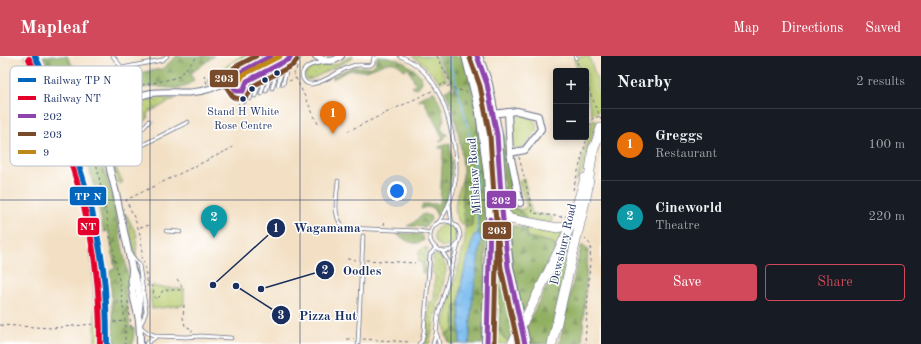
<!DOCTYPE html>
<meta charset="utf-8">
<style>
body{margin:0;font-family:"Old Standard TT",serif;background:#242831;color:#f1f3f6}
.controls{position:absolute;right:12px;top:12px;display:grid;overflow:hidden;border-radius:4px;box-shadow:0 2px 10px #0003}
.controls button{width:36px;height:36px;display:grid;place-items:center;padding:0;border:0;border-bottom:1px solid #363941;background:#171b24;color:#f1f3f6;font:20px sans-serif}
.you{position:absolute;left:397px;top:135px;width:14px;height:14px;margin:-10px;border:3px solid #fff;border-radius:50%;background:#1a73e8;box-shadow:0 0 0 6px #1a73e833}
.badge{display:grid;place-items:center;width:26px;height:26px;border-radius:50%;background:#d1495b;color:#fff;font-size:13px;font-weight:700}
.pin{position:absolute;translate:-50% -33px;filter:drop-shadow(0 1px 2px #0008)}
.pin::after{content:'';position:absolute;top:21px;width:14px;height:12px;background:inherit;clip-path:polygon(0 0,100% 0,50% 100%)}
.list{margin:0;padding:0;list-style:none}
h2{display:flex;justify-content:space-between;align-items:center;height:52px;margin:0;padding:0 16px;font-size:17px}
h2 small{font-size:13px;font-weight:400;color:#9ea1a6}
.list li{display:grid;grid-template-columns:26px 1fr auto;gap:12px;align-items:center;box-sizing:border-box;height:72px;padding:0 16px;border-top:1px solid #363941}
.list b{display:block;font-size:15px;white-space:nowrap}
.list p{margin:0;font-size:13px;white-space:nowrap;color:#9ea1a6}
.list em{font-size:13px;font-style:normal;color:#9ea1a6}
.actions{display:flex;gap:8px;padding:12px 16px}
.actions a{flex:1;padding:9px 0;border:1px solid #d1495b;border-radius:4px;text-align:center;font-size:14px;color:#d1495b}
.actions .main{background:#d1495b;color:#fff}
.map{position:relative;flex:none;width:601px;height:288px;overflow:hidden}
header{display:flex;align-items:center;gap:24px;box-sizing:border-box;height:56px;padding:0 20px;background:#d1495b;color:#fff}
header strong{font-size:19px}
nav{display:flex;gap:22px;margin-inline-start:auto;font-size:14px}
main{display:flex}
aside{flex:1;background:#171b24}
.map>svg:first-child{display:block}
</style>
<header>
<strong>Mapleaf</strong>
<nav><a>Map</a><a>Directions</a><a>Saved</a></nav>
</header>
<main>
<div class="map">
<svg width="601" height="288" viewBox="0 0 601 288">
<defs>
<pattern id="forest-firs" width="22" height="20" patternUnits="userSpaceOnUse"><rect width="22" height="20" fill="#92b062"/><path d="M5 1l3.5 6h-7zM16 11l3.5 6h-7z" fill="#769054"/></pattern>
<pattern id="garden-dots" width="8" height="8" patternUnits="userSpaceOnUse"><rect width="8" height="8" fill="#b9cc6f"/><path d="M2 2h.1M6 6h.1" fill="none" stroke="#96a65e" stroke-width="1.8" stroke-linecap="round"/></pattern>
<pattern id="water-ripples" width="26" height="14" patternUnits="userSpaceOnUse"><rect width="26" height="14" fill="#79bbef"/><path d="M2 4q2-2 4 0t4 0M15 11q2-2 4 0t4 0" fill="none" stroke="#6298c5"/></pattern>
</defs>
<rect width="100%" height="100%" fill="#fff"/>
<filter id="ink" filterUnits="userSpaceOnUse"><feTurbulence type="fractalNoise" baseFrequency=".025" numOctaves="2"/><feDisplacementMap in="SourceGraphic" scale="8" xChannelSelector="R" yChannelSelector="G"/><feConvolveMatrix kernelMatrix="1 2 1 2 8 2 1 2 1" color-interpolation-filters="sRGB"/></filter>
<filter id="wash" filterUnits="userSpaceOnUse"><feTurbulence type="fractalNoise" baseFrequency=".012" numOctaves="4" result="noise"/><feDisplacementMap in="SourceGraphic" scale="16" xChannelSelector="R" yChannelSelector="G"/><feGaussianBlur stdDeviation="0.9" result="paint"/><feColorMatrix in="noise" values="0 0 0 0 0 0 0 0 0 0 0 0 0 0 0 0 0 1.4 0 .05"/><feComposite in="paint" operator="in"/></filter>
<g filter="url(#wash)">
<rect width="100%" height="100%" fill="#f3e0c4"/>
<g fill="#b9cc6f" stroke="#6a7e66">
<path d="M24 0H32C70 72 93 146 101 228 103 247 106 268 105 288H95C95 244 93 201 85 158 83 148 82 138 80 128 68 84 47 40 24 0Z"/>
<polygon points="412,0 435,0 447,24 440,26 421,6"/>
<path d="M578 0H589C596 20 601 33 599 55L592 59 586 36V15H578L574 4Z"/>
<path d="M281 1 282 3 245 21 241 27 238 26V22C252 13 265 5 281 1Z"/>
<path d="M517 57C528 60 537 61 537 74L524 91 522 92 515 93 511 91 513 59Z"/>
<polygon points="593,63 597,65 584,112 576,126"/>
<polygon points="524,123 532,157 552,161 552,167 521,163 523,157 517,154 512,150 521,154 527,151 519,125"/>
<polygon points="496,152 497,152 501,193 495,192"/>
<polygon points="479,156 478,178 477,178 462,224 460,248 455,249 454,274 446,279 444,266 465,185 465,171 472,170 472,157"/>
<circle cx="445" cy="180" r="11"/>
<polygon points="526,172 555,176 564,174 556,195 554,187 527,181"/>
<polygon points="495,208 500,241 499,276 508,286 507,288 493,288"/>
<polygon points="153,229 156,231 184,233 184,249 152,253 150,233"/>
</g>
<g fill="url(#forest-firs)" stroke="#567060">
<path d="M43 0H67L82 26 162 13 177 0H214L190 18 194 24C181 35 175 32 159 31V30L141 32V34L130 39 103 62 99 68 98 74 102 89V104L112 139 130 229 125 230 130 272H134V274L133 288H114L110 214 115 213 109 175 104 176C100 158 96 140 92 122 80 80 63 39 43 0Z"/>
<path d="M377 0C384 0 390 1 396 3 403 6 427 18 421 28 419 31 416 32 413 32L412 31 416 29 408 12 404 14C392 0 383 10 369 14 364 16 358 14 353 14 347 14 339 20 333 23L332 21C339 18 346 13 353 11 363 9 376 18 377 0Z"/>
<path d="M437 0H462L470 22 485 105 486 183 483 288H469L472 247 481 183 478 178 479 157H472V170L465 171C461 152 464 134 463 115 462 89 456 59 445 35L451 31 453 34 455 33Z"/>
<polygon points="434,35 442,53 444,64 443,66 441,71 444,77 447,78 443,84 439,85 443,82 423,43 419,45 418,43"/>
<path d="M500 79H505L506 95 514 135C514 139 511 140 511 144 509 153 521 154 525 160V163C516 162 509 159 505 150Z"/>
<path d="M450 87C453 113 453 139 437 160L433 152 426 151 421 153 423 148H440L443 92H439V91Z"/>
<path d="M424 158 430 160 431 164 425 171 407 170C414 168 418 162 424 158Z"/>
<polygon points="506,168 526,172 527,181 554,187 556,195 522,259 515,231"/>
<path d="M396 177 419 178 422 179 424 184C414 192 404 183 396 177Z"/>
<polygon points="570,180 573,181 550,284 547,288 530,288 528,285 525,272 562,202"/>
<polygon points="581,190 585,190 588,194 582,288 559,288"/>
<polygon points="495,192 501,193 504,211 516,269 508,286 499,276 500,241 495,208"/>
<polygon points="460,248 460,288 450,288 446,279 454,274 455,249"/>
</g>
<g fill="url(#garden-dots)" stroke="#6a7e66">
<path d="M241 0H258C241 8 226 20 209 28L207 24Z"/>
<path d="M353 0V2L310 24 306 23 305 18C312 7 328 12 338 7 344 5 347 1 353 0Z"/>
<path d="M161 42 175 43 147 57 148 62 137 74H133L130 72C124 51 144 43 161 42Z"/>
<path d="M125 85H131L136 89 133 90 131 87 117 94 119 99C111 107 118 117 123 126L119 128C113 112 109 96 125 85Z"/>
<path d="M463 120 462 140 465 168H461C449 154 459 136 463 120Z"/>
<polygon points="126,158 137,179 136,204"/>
<polygon points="426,191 429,193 425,199 425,217 422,217 422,206 418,206 419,195"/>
<path d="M434 199C443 200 446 207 446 215L429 288H424L427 279 429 246H434L435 218 432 217 433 200Z"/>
</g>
<polygon fill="url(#water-ripples)" stroke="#4a75a6" points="477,178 480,179 481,183 472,247 469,288 460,288 460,243 462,224 474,179"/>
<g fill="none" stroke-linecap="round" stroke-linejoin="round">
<path stroke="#79bbef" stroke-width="1.5" d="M448 0C457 31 467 63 473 95 478 122 478 150 477 178"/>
</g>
</g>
<g filter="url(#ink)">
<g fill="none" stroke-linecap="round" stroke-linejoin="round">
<defs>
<g id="service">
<polyline points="113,0 122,12 162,4 167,0"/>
<path d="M400 0C434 14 445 45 452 78 455 92 457 106 456 120 454 137 448 153 439 166"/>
<polyline points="575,0 576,2"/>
<path d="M325 6C319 7 309 8 305 13 299 19 304 29 312 28 326 26 339 14 352 10 358 8 365 10 371 9L373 7 374 0"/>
<polyline points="230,24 236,35 239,36 243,35 247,25 289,3 291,0"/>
<polyline points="283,28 289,3"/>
<polyline points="278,29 284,6"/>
<polyline points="272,32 279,9"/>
<polyline points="266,35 273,11"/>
<polyline points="261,38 268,14"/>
<polyline points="255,40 263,17"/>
<polyline points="250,43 258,19"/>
<polyline points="244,46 254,21"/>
<path d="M125 74C137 79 142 74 149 65"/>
<path d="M123 81C132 81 136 82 141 90"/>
<polyline points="118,103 119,101 188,66"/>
<path d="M338 125C337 140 331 164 346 172L418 175 431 177"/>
<polyline points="449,149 452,167"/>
<circle cx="445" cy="180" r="15"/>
<polyline points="166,175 180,176"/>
<polyline points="442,195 448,205 450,215"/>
<polyline points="131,199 139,209 146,255 143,264 139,270 148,277 157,280 186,281 201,280 231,282"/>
<polyline points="437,279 439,288"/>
<polyline points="146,288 157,280"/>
<polyline points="358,288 363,180"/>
<polyline points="419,288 422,285 424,275 430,198 436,192"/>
<polyline points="433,288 436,278 438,259 458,189"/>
</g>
<g id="minor">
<path d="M316 0C325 6 333 7 341 0"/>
<polyline points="508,56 510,97 520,147"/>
<polyline points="492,58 517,55 538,60 541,73 525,94 510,97"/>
<circle cx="114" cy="75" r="11"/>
<path d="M109 65C120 52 133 40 151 37 170 34 189 40 209 33 230 27 249 9 271 0"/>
<polyline points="124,71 135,43"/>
<path d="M104 80 110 114 116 137 132 213C138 226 142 245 138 259"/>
<polyline points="108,103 118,85"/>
<path d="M132 214C130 229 134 244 138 259 140 268 140 279 140 288"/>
</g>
<g id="primary">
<polyline points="592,98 601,72"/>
<polyline points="502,154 510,163 558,172 571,168"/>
<polyline points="537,239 571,169 585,122"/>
<polyline points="552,288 587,137 593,92"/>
</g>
<g id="trunk">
<polyline points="467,0 481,56 489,118 491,161 487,288"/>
<polyline points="477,0 487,28 497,79 502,154 508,211 525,288"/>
</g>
</defs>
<use href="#service" stroke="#676d82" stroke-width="4.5"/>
<use href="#minor" stroke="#676d82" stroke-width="8"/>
<use href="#primary" stroke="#676d82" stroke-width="10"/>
<use href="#trunk" stroke="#676d82" stroke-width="12"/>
<g stroke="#676d82" stroke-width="1" stroke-dasharray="3 3" stroke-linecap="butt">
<polyline points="302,0 294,18 319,70"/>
<polyline points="437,0 454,33 467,36"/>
<polyline points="577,6 581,15"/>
<polyline points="204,19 207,28"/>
<polyline points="289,25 296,22"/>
<polyline points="586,27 601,63"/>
<polyline points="440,30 444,26 446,31 451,29"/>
<polyline points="235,40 240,51 242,50"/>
<polyline points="84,43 92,50 110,36 171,23 179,20 198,0"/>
<polyline points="92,50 91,80 120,229 125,265 125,288"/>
<polyline points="348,75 432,35"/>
<polyline points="519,101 533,157 563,161 566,160"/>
<polyline points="573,134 592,63 600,60"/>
<polyline points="384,169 385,164"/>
<polyline points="140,171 150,169"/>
<polyline points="584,182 591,189 585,288"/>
<polyline points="347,203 357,204"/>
<polyline points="366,204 415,207"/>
<polyline points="177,223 184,233"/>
<polyline points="147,225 154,233 153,239 155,242 157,243 160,240 163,234 184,234"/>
<path d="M148 231 144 207 141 204C145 182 135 163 126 144L226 95"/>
<polyline points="128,245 131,271 134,271"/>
<polyline points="184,249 183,262 185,270 192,273 192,276"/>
<polyline points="0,269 52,272 125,265"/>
<polyline points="347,283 354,283"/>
<polyline points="363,283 410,286"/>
</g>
<use href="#service" stroke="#fff" stroke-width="3"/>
<use href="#minor" stroke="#fff" stroke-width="6"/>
<use href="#primary" stroke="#fff" stroke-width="9"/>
<use href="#trunk" stroke="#fff" stroke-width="10"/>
<defs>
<polyline id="primary-bridge" points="512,288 537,239"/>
</defs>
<use href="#primary-bridge" stroke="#676d82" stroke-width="10" stroke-linecap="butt"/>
<polyline stroke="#676d82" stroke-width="1" stroke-dasharray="3 3" stroke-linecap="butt" points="226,95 233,91"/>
<use href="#primary-bridge" stroke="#fff" stroke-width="9"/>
<defs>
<g id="bus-1">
<polyline points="271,0 239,17 230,24 236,35 243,35 247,25 289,3 291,0"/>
<polyline points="477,0 487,28 497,79 502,154 508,211 525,288"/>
<polyline points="487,288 490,163"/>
</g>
<g id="bus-2">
<path d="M256 0 235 11 224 21V27L233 41C245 46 248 41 253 30L293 9 297 4"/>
<polyline points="470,2 480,30 490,80 495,154 501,212 518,288"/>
<polyline points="494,288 497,163"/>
</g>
<polyline id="bus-3" points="236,21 239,26 243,19 280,0"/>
</defs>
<use href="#bus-1" stroke="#fff" stroke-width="8"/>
<use href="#bus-2" stroke="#fff" stroke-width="8"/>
<use href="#bus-3" stroke="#fff" stroke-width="8"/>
<use href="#bus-1" stroke="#8e44ad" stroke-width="5"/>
<use href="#bus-2" stroke="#7a4b2a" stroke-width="5"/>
<use href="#bus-3" stroke="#c08818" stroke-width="5"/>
<defs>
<path id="rail-1" d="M35 0C68 68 92 137 103 212 106 237 107 263 107 288"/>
<path id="rail-2" d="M29 3C61 70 87 140 96 215 99 239 100 263 100 288"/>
</defs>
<use href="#rail-1" stroke="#fff" stroke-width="9"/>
<use href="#rail-2" stroke="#fff" stroke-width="9"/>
<use href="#rail-1" stroke="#0065bd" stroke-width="6"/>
<use href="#rail-2" stroke="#e4002b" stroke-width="6"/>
</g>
</g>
<path fill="none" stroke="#1b2f5e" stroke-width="1" stroke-opacity="0.55" d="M150 0V288M300 0V288M451 0V288M0 144H601"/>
<g fill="#1b2f5e" stroke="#fff" stroke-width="1.5">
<circle cx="277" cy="17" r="3.5"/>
<circle cx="265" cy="24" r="3.5"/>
<circle cx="252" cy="33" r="3.5"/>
<circle cx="243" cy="43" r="3.5"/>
</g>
<g text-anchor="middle" stroke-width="3" stroke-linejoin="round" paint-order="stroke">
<g font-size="11" fill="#1b2f5e" stroke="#fff">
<text x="243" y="59">Stand H White<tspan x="243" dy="14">Rose Centre</tspan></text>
</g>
<g font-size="12" fill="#1b2f5e" stroke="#fff">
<text transform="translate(474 120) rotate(-94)" y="4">Millshaw Road</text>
<text transform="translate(563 188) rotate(-77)" y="4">Dewsbury Road</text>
</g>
</g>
<rect x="10" y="10" width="132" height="100" rx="6" fill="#fff" stroke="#bbc1cf" stroke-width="1"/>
<rect x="18" y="22" width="18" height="4" fill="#0065bd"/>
<rect x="18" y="40" width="18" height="4" fill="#e4002b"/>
<rect x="18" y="58" width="18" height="4" fill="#8e44ad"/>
<rect x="18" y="76" width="18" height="4" fill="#7a4b2a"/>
<rect x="18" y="94" width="18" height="4" fill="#c08818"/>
<g font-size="11" fill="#1b2f5e">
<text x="43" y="28">Railway TP N</text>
<text x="43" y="46">Railway NT</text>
<text x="43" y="64">202</text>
<text x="43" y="82">203</text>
<text x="43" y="100">9</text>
</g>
<path fill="none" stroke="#1b2f5e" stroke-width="1.5" d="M213 229L276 172M261 233L325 214M236 230L281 259"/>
<g fill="#1b2f5e" stroke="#fff" stroke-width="1.5">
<circle cx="213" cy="229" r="4"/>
<circle cx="261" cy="233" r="4"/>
<circle cx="236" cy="230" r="4"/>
<circle cx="276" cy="172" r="10"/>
<circle cx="325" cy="214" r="10"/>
<circle cx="281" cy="259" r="10"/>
</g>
<g font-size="12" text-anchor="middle" font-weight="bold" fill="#fff">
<text x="276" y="176">1</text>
<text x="325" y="218">2</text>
<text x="281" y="263">3</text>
</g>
<g font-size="13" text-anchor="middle" font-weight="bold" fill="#1b2f5e" stroke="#fff" stroke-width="3" stroke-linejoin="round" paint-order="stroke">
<text x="327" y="176">Wagamama</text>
<text x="362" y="219">Oodles</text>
<text x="328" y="264">Pizza Hut</text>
</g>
<g stroke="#fff" stroke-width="1.5">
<rect x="209" y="13" width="30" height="19" rx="4" fill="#7a4b2a"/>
<rect x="69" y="130" width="38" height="20" rx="4" fill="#0065bd"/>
<rect x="486" y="134" width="31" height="19" rx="4" fill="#8e44ad"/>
<rect x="77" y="161" width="23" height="19" rx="4" fill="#e4002b"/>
<rect x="482" y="165" width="30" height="19" rx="4" fill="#7a4b2a"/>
</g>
<g font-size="11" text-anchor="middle" font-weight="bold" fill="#fff">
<text x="224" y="26">203</text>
<text x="88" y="144">TP N</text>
<text x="501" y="148">202</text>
<text x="88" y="174">NT</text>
<text x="497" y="178">203</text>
</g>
</svg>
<div class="controls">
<button>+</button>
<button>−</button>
</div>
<div class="you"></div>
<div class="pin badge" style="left:333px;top:78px;background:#e8710a">1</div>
<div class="pin badge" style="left:214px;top:182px;background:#0f9aa8">2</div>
</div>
<aside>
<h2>Nearby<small>2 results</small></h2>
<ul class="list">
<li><span class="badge" style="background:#e8710a">1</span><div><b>Greggs</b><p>Restaurant</p></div><em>100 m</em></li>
<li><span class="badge" style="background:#0f9aa8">2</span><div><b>Cineworld</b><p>Theatre</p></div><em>220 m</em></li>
</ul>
<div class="actions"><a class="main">Save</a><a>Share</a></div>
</aside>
</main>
